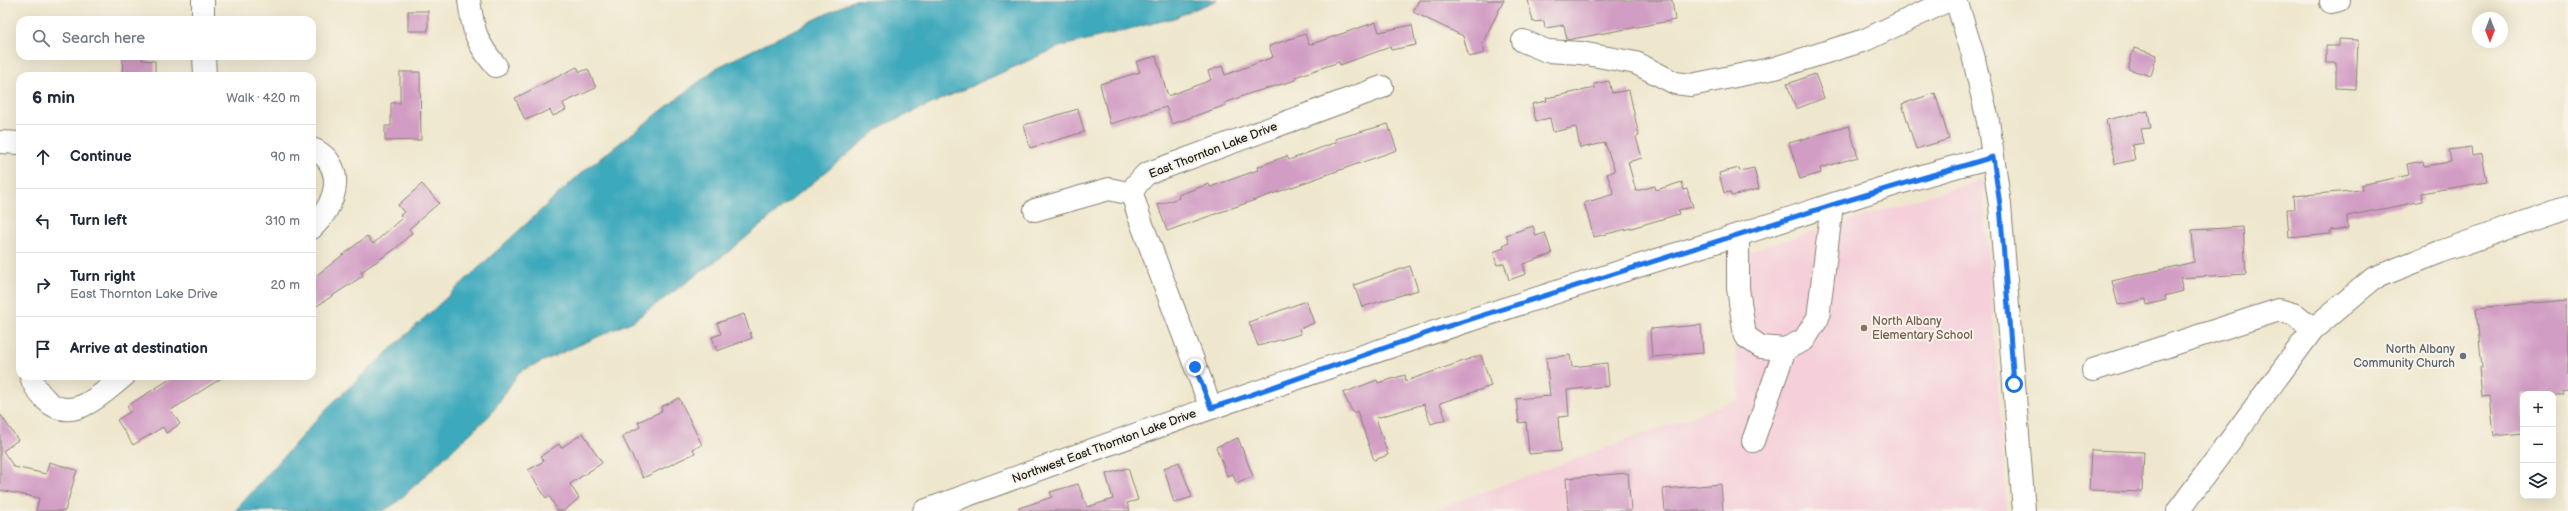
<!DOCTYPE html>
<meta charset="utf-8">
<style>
body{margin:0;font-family:"Balsamiq Sans",sans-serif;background:#f6f6f7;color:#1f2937}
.controls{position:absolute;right:12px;bottom:12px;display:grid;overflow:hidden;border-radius:8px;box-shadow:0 4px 16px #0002}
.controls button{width:36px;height:36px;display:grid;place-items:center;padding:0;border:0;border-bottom:1px solid #e0e1e3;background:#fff;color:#1f2937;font:20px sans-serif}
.compass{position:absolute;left:2472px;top:12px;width:36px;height:36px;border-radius:50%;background:#fff;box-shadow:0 4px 16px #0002;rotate:180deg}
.stop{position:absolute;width:12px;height:12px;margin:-9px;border:3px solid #1a73e8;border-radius:50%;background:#fff}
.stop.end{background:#1a73e8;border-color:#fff;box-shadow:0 1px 4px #0008}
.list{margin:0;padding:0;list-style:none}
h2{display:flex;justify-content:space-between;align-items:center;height:52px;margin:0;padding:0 16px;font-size:17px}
h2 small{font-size:13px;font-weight:400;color:#747a83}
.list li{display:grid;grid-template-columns:26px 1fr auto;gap:12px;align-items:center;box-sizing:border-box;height:64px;padding:0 16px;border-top:1px solid #e0e1e3}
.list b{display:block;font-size:15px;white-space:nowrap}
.list p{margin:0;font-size:13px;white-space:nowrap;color:#747a83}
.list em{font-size:13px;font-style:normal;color:#747a83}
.icon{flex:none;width:22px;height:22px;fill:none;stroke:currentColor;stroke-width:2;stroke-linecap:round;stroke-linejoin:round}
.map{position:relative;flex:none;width:2568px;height:511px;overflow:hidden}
.search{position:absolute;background:#fff;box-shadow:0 4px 16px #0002;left:16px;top:16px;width:300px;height:44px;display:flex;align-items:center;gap:10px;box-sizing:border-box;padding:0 14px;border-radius:12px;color:#747a83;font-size:15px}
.panel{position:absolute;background:#fff;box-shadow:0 4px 16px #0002;left:16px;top:72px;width:300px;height:308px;border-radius:12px}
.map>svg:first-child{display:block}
</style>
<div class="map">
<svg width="2568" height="511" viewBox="0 0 2568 511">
<rect width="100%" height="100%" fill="#f7f3e8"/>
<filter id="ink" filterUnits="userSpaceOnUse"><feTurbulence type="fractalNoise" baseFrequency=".025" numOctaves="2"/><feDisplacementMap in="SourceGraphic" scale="8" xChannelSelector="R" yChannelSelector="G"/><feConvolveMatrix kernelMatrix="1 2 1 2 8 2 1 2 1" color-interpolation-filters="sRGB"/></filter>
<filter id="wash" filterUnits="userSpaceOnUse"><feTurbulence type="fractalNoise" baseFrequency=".012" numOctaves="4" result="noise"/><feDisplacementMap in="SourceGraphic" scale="16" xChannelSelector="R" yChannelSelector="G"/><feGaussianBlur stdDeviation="0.9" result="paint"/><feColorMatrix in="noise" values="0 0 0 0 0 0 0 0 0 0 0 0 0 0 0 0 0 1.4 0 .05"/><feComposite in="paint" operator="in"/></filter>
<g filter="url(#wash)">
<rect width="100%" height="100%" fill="#efe7cd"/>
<polygon fill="#f5cfda" points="1983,179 2007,511 1431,511 1740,399 1728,258"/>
<polygon fill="#3da9bc" stroke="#2c626c" points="855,0 1217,0 1174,18 1059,47 882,126 727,253 633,321 519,372 491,414 396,503 383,511 235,511 327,408 580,174 718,67"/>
<g id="blocks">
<g fill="#d29dc4">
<polygon points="1419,0 1504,0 1482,44 1485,53 1469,57 1463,36 1413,12"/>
<polygon points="1528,0 1672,0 1675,20 1567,40 1564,25 1545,28 1544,21 1533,22"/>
<rect x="408" y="11" width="20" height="20"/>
<polygon points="1376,22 1379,32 1412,25 1416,45 1391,50 1390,47 1340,65 1339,62 1295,77 1296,80 1251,93 1225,103 1226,105 1172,124 1166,107 1110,124 1100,84 1140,72 1136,62 1156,56 1168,96 1211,80 1208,71 1222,66 1225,75 1273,57 1269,46 1305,34 1309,45"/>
<polygon points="2339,39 2358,40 2356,89 2336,88 2336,63 2326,63 2326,46 2339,46"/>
<polygon points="2134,48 2157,55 2151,76 2128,69"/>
<polygon points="123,56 142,56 142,60 155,61 155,76 122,76"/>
<polygon points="577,67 580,72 588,69 596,88 563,103 566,110 553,116 550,110 525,120 515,98"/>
<polygon points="400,72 420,72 421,140 385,141 385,126 391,126 391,103 400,103"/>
<polygon points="1815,74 1824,98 1796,109 1787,84"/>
<polygon points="1609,81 1612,93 1629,90 1639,136 1636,137 1642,158 1628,162 1636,191 1655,186 1656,190 1682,182 1684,190 1687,189 1693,207 1678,210 1679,214 1635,227 1594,237 1584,203 1614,194 1607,174 1615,171 1605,143 1580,148 1576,127 1553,132 1550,118 1536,121 1532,104 1547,101 1546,98 1595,88 1594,84"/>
<polygon points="1935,93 1949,139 1916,149 1902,104"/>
<polygon points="1078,109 1084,132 1030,148 1024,125"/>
<polygon points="2148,111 2151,128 2141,129 2144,143 2132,145 2135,160 2115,164 2106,120"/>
<polygon points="1388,124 1397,150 1167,231 1158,205 1179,198 1178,195 1209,184 1210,187 1258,170 1257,167 1287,156 1289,160 1336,142 1335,139"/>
<polygon points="1849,126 1858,157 1820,168 1821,173 1800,179 1789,143"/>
<polygon points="2471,147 2472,156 2482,154 2487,182 2421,193 2423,201 2347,216 2348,228 2330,230 2330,234 2289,238 2287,209 2294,209 2293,196 2362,190 2361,185 2409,175 2407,164 2423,161 2424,166 2451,162 2449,150"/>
<polygon points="1739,168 1740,171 1754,168 1759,189 1731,196 1730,192 1724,193 1719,173"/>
<polygon points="422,184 439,203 409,229 412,233 395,249 361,272 363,276 312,309 312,279 367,236 373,244 403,217 400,215 404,212 398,205"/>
<polygon points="1533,226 1536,236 1545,233 1552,254 1523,264 1526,274 1509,280 1504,263 1497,265 1493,252 1504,248 1503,245 1509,243 1506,235"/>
<polygon points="2243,227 2246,274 2180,278 2183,291 2165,296 2166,300 2147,305 2146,299 2118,305 2112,281 2194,262 2192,230"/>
<polygon points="1410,266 1418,290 1362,307 1354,285"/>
<polygon points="2567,300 2568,389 2562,390 2563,394 2523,394 2523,433 2494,436 2490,396 2482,397 2479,368 2482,368 2476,308"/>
<polygon points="1306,301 1314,323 1299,329 1301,334 1258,346 1249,322"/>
<polygon points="744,314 752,338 717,351 712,337 721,334 717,323"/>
<polygon points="1701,325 1703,353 1652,357 1650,329"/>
<polygon points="1481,355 1491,386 1440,403 1446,419 1431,424 1424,404 1376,418 1388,455 1374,460 1357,411 1353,413 1343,393 1377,380 1378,383 1405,375 1406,381"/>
<polygon points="1570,355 1572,367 1607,363 1609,386 1567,390 1569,416 1558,417 1561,451 1529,454 1526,422 1519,423 1516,399 1550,396 1546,358"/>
<polygon points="175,376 225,376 171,410 180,424 166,433 163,427 133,445 117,420 130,412 127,406"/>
<polygon points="679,398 702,445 693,449 695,453 643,478 622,436 640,427 638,422 662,411 661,407"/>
<polygon points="0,414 18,440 3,451 14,467 46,474 49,462 77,470 65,511 36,511 39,498 0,490"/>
<polygon points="583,433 602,463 570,484 579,498 564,511 558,511 549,496 546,498 528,470 544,461 541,456 559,444 561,448"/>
<polygon points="1238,438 1253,476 1236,483 1233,474 1227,476 1216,447"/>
<polygon points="2091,450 2144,452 2142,492 2089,490"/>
<polygon points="1179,462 1192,497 1174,503 1164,468"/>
<polygon points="1128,468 1138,500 1127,503 1130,511 1019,511 1019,508 1052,497 1050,492 1078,484 1087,507 1113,499 1106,474"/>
<polygon points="1628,473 1631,511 1568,511 1566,478"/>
<polygon points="1721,484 1723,511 1665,511 1663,489"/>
</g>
</g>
</g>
<g filter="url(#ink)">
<use href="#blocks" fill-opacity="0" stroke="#868274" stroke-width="1"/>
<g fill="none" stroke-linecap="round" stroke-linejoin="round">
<defs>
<g id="minor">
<polyline points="203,0 203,20"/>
<path d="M469 0C473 30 476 43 496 66"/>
<polyline points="2331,2 2339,0"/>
<polyline points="1523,41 1547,51 1581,53 1636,63 1675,83 1691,85 1775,68 1865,40 1949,0"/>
<polyline points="204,56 205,76"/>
<polyline points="0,142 20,143"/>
<path d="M312 149C318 150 323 155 327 159 345 182 330 210 312 228"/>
<polyline points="1035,210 1109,189 1132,194"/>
<polyline points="1738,235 1738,288 1745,336 1761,347 1785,349 1804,340 1818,318 1832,205"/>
<polyline points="2093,370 2279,310 2296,315 2313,329"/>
<path d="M31 376C33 385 39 393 46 400 72 425 103 393 124 376"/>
<polyline points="1211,408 1141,222 1132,194 1136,185 1146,174 1382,87"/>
<polyline points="1753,441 1785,349"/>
<path d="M924 511C1185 415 1446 325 1712 243 1805 215 1898 180 1993 157"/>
<polyline points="2178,511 2313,329 2374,278 2440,252 2568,207"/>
</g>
<polyline id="major" points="1956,0 1973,55 1988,121 2000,205 2024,511"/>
</defs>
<use href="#minor" stroke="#868274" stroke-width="24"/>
<use href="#major" stroke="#868274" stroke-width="24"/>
<use href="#minor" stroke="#fff" stroke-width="22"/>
<use href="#major" stroke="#fff" stroke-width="22"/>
</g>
</g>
<g fill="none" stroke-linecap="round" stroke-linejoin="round" filter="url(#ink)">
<polyline stroke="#1a73e8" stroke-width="5" points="1195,367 1211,408 1230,402 1433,331 1832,205 1993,157 2000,205 2014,384"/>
</g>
<circle fill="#8d6e63" stroke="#f7f3e8" stroke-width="1.5" cx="1864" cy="328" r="4"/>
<circle fill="#6b7280" stroke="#f7f3e8" stroke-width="1.5" cx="2463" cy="356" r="4"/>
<g text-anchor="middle" stroke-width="4" stroke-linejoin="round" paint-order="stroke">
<g font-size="12" fill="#1c1c1c" stroke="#f7f3e8">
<text transform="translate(1213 150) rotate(-21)" y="4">East Thornton Lake Drive</text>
<text transform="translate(1104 446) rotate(-20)" y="4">Northwest East Thornton Lake Drive</text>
</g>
<g font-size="12" fill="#785e54" stroke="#f7f3e8" text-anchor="start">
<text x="1872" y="325">North Albany<tspan x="1872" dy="14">Elementary School</tspan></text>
</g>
<g font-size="12" fill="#5b616d" stroke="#f7f3e8" text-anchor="end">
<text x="2455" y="353">North Albany<tspan x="2455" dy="14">Community Church</tspan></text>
</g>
</g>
</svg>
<div class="controls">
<button>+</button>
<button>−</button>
<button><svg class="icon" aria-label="layers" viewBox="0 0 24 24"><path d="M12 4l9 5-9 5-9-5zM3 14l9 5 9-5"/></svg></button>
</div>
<svg class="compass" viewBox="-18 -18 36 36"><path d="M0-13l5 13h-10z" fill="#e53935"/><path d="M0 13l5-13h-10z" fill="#747a83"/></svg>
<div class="stop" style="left:2014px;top:384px"></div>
<div class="stop end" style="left:1195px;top:367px"></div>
<div class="search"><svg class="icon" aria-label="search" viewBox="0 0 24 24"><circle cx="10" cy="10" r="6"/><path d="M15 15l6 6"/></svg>Search here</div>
<section class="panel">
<h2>6 min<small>Walk · 420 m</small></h2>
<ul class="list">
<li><svg class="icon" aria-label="ahead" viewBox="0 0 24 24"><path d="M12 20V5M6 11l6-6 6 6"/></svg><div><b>Continue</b></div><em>90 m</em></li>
<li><svg class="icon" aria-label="left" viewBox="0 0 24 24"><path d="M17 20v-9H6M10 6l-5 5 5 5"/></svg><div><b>Turn left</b></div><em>310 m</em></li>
<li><svg class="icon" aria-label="right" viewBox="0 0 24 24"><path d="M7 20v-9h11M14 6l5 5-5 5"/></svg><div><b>Turn right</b><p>East Thornton Lake Drive</p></div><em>20 m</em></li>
<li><svg class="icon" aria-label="arrive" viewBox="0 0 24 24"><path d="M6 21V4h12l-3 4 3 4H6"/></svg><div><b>Arrive at destination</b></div></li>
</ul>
</section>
</div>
